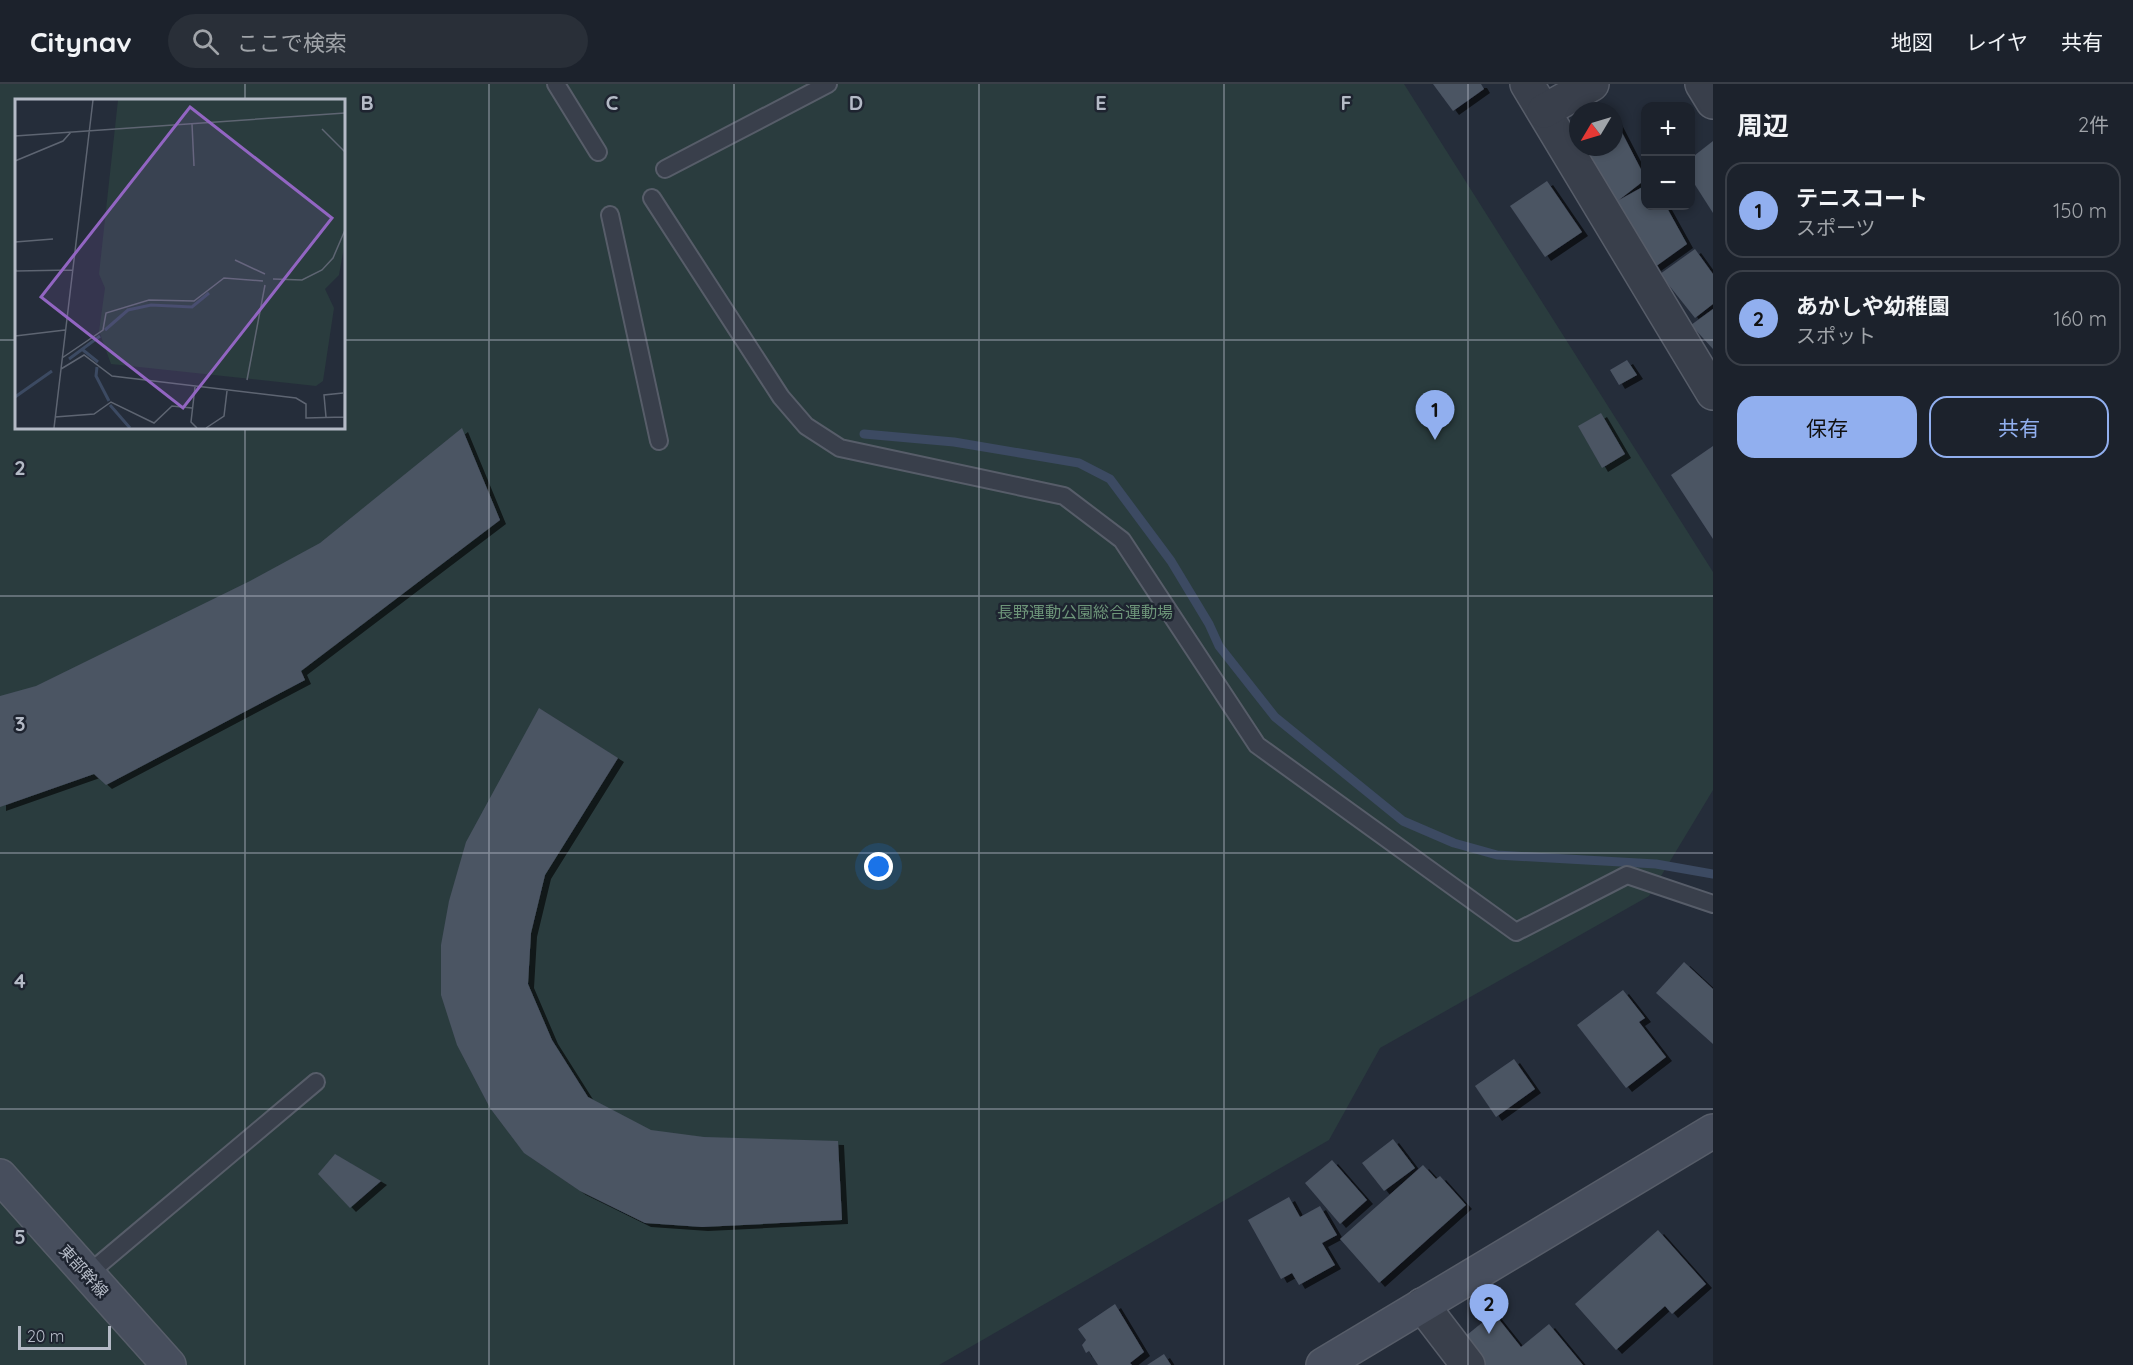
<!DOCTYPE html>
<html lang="ja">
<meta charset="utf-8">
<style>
body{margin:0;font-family:Quicksand,"Noto Sans JP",sans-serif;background:#292f38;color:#f1f3f6}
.controls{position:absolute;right:18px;top:18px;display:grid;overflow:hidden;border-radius:12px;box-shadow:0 3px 9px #0003}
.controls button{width:54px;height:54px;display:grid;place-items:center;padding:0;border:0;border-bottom:2px solid #3a3f48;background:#1c222c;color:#f1f3f6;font:30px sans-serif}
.compass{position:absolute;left:1569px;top:18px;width:54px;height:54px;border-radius:50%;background:#1c222c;box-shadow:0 3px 9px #0003;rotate:232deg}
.scale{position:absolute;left:18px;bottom:15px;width:93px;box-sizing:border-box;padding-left:6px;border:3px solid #b4bac6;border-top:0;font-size:16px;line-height:21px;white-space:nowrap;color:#b4bac6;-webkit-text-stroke:4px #1e2430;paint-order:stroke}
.you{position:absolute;left:879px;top:783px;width:21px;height:21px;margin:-15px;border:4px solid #fff;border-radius:50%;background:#1a73e8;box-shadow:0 0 0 9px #1a73e833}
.badge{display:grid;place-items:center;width:39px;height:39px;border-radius:50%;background:#91afef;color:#111;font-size:20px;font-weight:700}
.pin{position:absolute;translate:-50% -50px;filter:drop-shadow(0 2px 3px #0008)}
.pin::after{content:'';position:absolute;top:32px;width:21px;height:18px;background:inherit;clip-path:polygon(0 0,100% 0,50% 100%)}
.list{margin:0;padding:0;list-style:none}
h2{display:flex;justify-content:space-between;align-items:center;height:78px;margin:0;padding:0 24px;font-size:26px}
h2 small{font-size:20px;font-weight:400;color:#a0a4a9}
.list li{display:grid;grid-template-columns:39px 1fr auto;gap:18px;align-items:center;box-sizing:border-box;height:96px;margin:0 12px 12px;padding:0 12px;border:2px solid #3a3f48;border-radius:18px}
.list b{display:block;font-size:22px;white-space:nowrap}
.list p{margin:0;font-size:20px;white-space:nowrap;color:#a0a4a9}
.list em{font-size:20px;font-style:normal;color:#a0a4a9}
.actions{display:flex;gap:12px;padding:18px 24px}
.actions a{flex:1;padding:14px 0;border:2px solid #91afef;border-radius:18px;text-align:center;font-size:21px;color:#91afef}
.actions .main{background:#91afef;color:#111}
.icon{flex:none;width:33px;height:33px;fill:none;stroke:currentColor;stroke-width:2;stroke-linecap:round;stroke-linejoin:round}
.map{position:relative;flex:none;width:1713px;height:1281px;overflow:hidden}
header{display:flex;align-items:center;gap:36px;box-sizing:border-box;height:84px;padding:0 30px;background:#1c222c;border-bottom:2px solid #3a3f48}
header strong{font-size:28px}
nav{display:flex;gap:33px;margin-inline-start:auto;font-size:21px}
.search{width:420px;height:54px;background:#292f38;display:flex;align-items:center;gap:15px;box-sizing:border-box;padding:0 21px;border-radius:33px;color:#a0a4a9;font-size:22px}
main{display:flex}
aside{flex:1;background:#1c222c}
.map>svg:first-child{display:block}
</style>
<header>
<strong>Citynav</strong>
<div class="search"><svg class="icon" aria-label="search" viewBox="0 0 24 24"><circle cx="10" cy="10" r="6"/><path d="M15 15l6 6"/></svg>ここで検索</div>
<nav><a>地図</a><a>レイヤ</a><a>共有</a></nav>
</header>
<main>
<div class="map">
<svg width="1713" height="1281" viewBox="0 0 1713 1281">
<defs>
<filter id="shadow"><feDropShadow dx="6" dy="4" stdDeviation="0" flood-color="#0009"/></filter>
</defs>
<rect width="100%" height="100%" fill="#252d3a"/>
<path fill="#2a3c3e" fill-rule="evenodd" d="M0 0H1404L1713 488V706L1649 812 1380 964 1329 1056 939 1281H0ZM16 16H344V344H16Z"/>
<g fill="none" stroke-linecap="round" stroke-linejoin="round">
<polyline stroke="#3c4a62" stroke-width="9" points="864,350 954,358 1079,379 1110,395 1171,477 1209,540 1219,562 1275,633 1403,737 1454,759 1497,771 1656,780 1713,790"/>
</g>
<g fill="#4b5463" filter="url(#shadow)">
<polygon points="1433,0 1481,0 1484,5 1453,27"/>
<polygon points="1614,33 1646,95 1619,116 1646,101 1646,122 1666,122 1687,160 1655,183 1584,63 1614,63"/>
<polygon points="1713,57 1713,129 1690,93 1690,75"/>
<polygon points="1547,97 1582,148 1545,173 1510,122"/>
<polygon points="1695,165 1713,190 1713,220 1695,234 1660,190"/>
<polygon points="1713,225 1713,265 1691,241"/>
<polygon points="1627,276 1637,291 1619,301 1610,286"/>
<polygon points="1601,329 1625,370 1602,384 1578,342"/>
<polygon points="462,344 500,436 301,587 305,596 106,701 94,690 0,723 0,612 36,602 250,497 320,459"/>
<polygon points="1713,362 1713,455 1671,391"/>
<polygon points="539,624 618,674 545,791 531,849 528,900 552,956 588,1013 651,1046 704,1053 838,1057 842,1136 702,1143 645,1139 580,1107 524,1069 490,1024 457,961 441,911 441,861 449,817 466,758"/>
<polygon points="1684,878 1713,905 1713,960 1656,909"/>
<polygon points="1623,906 1645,934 1639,938 1666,973 1626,1004 1577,941"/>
<polygon points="1514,975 1535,1005 1496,1033 1475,1002"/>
<polygon points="1393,1055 1415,1084 1384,1107 1362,1079"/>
<polygon points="335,1070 381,1097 350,1124 318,1090"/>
<polygon points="1332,1076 1367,1116 1340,1140 1305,1099"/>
<polygon points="1423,1081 1436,1095 1440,1092 1466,1121 1379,1199 1340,1155"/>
<polygon points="1289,1113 1300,1133 1320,1122 1337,1151 1322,1159 1335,1181 1299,1201 1292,1189 1281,1195 1248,1136"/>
<polygon points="1658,1146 1706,1200 1672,1230 1665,1222 1616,1266 1575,1220"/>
<polygon points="1115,1220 1144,1268 1130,1279 1132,1281 1098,1281 1089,1267 1086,1269 1082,1261 1086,1256 1078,1245"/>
<polygon points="1494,1229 1521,1263 1549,1240 1583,1281 1474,1281 1457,1259"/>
<polygon points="1164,1270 1171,1281 1147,1281"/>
</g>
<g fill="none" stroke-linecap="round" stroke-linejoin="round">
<defs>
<g id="lane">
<polyline points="556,0 598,68"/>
<polyline points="665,85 828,0"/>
<polyline points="652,114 781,313 806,342 840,364 1064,412 1122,456 1257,661 1516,848 1627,791 1713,820"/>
<polyline points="610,131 659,357"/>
<polyline points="88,1190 316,998"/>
</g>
<g id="street">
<polyline points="1527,0 1713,309"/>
<polyline points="1702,0 1713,18"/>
<polyline points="1544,27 1592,0"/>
<polyline points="1422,1221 1468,1281"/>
</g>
<g id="secondary">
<polyline points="0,1092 169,1281"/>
<polyline points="1323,1281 1713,1047"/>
</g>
</defs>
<use href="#lane" stroke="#575d69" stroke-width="20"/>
<use href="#street" stroke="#575d69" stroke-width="36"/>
<use href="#secondary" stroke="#575d69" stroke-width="36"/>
<use href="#lane" stroke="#393f4b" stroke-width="16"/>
<use href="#street" stroke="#393f4b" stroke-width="33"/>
<use href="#secondary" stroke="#474e5d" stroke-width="33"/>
</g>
<path fill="none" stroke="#b4bac6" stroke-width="1.5" stroke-opacity="0.55" d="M245 0V16M489 0V1281M734 0V1281M979 0V1281M1224 0V1281M1468 0V1281M0 256H16M344 256H1713M245 344V1281M0 512H1713M0 769H1713M0 1025H1713"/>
<g text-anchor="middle" stroke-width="5" stroke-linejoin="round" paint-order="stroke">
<g font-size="16" fill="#6d9579" stroke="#1e2430">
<text x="1085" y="534">長野運動公園総合運動場</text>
</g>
<g font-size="16" fill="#b4bac6" stroke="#1e2430">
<text transform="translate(84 1187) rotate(48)" y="6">東部幹線</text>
</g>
</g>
<g transform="translate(15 15)">
<rect width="330" height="330" fill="#252d3a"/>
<path d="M103 1H330V143L324 176 310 190 319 209 308 282 301 287 96 265 84 232 90 189 84 175Z" fill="#2a3c3e"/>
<path fill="none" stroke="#3c4a62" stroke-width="3" d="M90 231 113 211 136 206 177 208 194 194M68 251 83 263M54 260 85 237M82 268 81 277 94 302M0 298 37 272M95 306 115 329"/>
<path fill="none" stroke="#5e6572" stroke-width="1.5" d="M177 25 179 67M307 30 330 53M0 37 330 14M0 62 48 42 56 33M0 143 38 140M220 161 250 175M0 169 1 172 58 171M258 180 287 181 307 171 318 159 330 131M0 237 50 231M47 259 88 231 91 214 134 201 179 202 209 179 248 182M46 270 69 256 97 277 281 299 291 305V319L329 318M232 281 250 186M180 288 176 323 182 329M40 318 79 315 96 303 139 324 157 307 177 309M311 318 309 296 328 294M39 329 78 1M191 329 209 317 212 292M329 329 330 266"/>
<path fill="#9265c2" fill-opacity="0.15" stroke="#9265c2" stroke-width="3" d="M175 8 317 119 168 309 26 198Z"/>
<rect width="330" height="330" fill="none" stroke="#b4bac6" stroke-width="3"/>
</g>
<g font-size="20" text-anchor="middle" font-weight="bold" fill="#b4bac6" stroke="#1e2430" stroke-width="5" stroke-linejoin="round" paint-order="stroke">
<text x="367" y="26">B</text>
<text x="612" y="26">C</text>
<text x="856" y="26">D</text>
<text x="1101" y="26">E</text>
<text x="1346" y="26">F</text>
<text x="20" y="391">2</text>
<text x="20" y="647">3</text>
<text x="20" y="904">4</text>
<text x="20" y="1160">5</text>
</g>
</svg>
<div class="controls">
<button>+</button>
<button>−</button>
</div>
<svg class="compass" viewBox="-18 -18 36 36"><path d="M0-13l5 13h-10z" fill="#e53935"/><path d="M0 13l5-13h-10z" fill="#a0a4a9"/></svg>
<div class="scale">20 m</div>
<div class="you"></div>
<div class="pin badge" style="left:1435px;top:356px">1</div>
<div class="pin badge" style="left:1489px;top:1250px">2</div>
</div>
<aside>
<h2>周辺<small>2件</small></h2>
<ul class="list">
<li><span class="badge">1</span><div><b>テニスコート</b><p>スポーツ</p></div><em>150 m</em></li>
<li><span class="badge">2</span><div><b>あかしや幼稚園</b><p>スポット</p></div><em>160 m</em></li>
</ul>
<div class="actions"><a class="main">保存</a><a>共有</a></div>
</aside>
</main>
